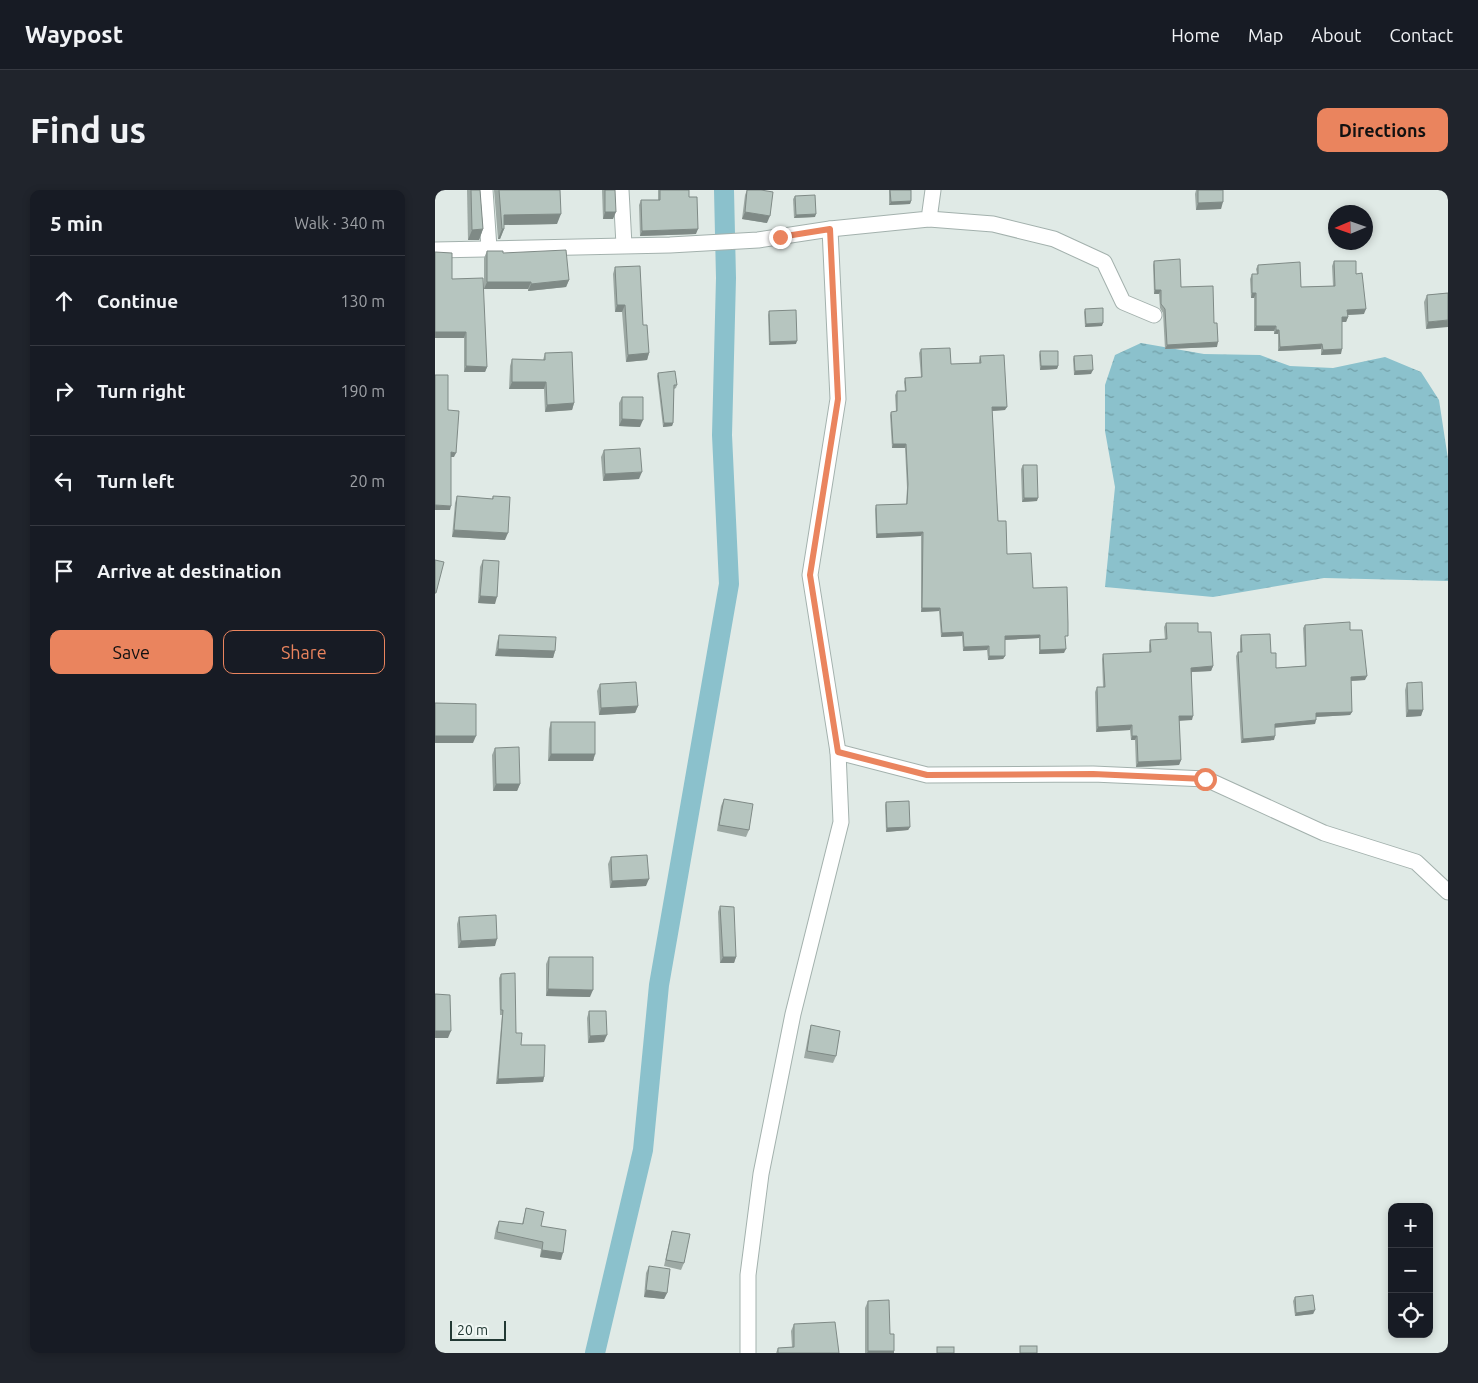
<!DOCTYPE html>
<meta charset="utf-8">
<style>
body{margin:0;font-family:Ubuntu,sans-serif;background:#20242c;color:#f1f3f6}
.controls{position:absolute;right:15px;bottom:15px;display:grid;overflow:hidden;border-radius:10px;box-shadow:0 2px 8px #0003}
.controls button{width:45px;height:45px;display:grid;place-items:center;padding:0;border:0;border-bottom:1px solid #363941;background:#171b24;color:#f1f3f6;font:25px sans-serif}
.compass{position:absolute;left:893px;top:15px;width:45px;height:45px;border-radius:50%;background:#171b24;box-shadow:0 2px 8px #0003;rotate:268deg}
.scale{position:absolute;left:15px;bottom:12px;width:56px;box-sizing:border-box;padding-left:5px;border:2px solid #223934;border-top:0;font-size:14px;line-height:18px;white-space:nowrap;color:#223934;-webkit-text-stroke:4px #f0f7f4;paint-order:stroke}
.stop{position:absolute;width:15px;height:15px;margin:-11px;border:4px solid #ea845e;border-radius:50%;background:#fff}
.stop.end{background:#ea845e;border-color:#fff;box-shadow:0 1px 5px #0008}
.list{margin:0;padding:0;list-style:none}
h2{display:flex;justify-content:space-between;align-items:center;height:65px;margin:0;padding:0 20px;font-size:21px}
h2 small{font-size:16px;font-weight:400;color:#9ea1a6}
.list li{display:grid;grid-template-columns:32px 1fr auto;gap:15px;align-items:center;box-sizing:border-box;height:90px;padding:0 20px;border-top:1px solid #363941}
.list b{display:block;font-size:19px;white-space:nowrap}
.list em{font-size:16px;font-style:normal;color:#9ea1a6}
.actions{display:flex;gap:10px;padding:15px 20px}
.actions a{flex:1;padding:11px 0;border:1px solid #ea845e;border-radius:10px;text-align:center;font-size:18px;color:#ea845e}
.actions .main{background:#ea845e;color:#111}
.icon{flex:none;width:28px;height:28px;fill:none;stroke:currentColor;stroke-width:2;stroke-linecap:round;stroke-linejoin:round}
.map{position:relative;flex:none;width:1013px;height:1163px;overflow:hidden;border-radius:10px}
header{display:flex;align-items:center;gap:30px;box-sizing:border-box;height:70px;padding:0 25px;background:#171b24;border-bottom:1px solid #363941}
header strong{font-size:24px}
nav{display:flex;gap:28px;margin-inline-start:auto;font-size:18px}
.intro{display:flex;align-items:center;justify-content:space-between;box-sizing:border-box;height:120px;padding:0 30px}
h1{margin:0;font-size:35px}
.button{padding:12px 22px;border-radius:10px;background:#ea845e;color:#111;font-size:18px;font-weight:700}
main{display:flex;gap:30px;padding:0 30px}
aside{flex:1;background:#171b24;border-radius:10px;box-shadow:0 2px 8px #0003}
.map>svg:first-child{display:block}
</style>
<header>
<strong>Waypost</strong>
<nav><a>Home</a><a>Map</a><a>About</a><a>Contact</a></nav>
</header>
<div class="intro"><h1>Find us</h1><a class="button">Directions</a></div>
<main>
<aside>
<h2>5 min<small>Walk · 340 m</small></h2>
<ul class="list">
<li><svg class="icon" aria-label="ahead" viewBox="0 0 24 24"><path d="M12 20V5M6 11l6-6 6 6"/></svg><div><b>Continue</b></div><em>130 m</em></li>
<li><svg class="icon" aria-label="right" viewBox="0 0 24 24"><path d="M7 20v-9h11M14 6l5 5-5 5"/></svg><div><b>Turn right</b></div><em>190 m</em></li>
<li><svg class="icon" aria-label="left" viewBox="0 0 24 24"><path d="M17 20v-9H6M10 6l-5 5 5 5"/></svg><div><b>Turn left</b></div><em>20 m</em></li>
<li><svg class="icon" aria-label="arrive" viewBox="0 0 24 24"><path d="M6 21V4h12l-3 4 3 4H6"/></svg><div><b>Arrive at destination</b></div></li>
</ul>
<div class="actions"><a class="main">Save</a><a>Share</a></div>
</aside>
<div class="map">
<svg width="1013" height="1163" viewBox="0 0 1013 1163">
<defs>
<pattern id="water-ripples" width="26" height="14" patternUnits="userSpaceOnUse" patternTransform="scale(1.25)"><rect width="26" height="14" fill="#8bc1cc"/><path d="M2 4q2-2 4 0t4 0M15 11q2-2 4 0t4 0" fill="none" stroke="#719ea6"/></pattern>
</defs>
<rect width="100%" height="100%" fill="#e0eae6"/>
<polygon fill="url(#water-ripples)" points="706,153 769,164 825,165 855,176 898,178 950,167 986,182 1004,210 1013,269 1013,391 889,388 778,407 670,397 680,297 670,241 670,195 680,165"/>
<g fill="none" stroke-linecap="round" stroke-linejoin="round">
<polyline stroke="#8bc1cc" stroke-width="20" points="160,1163 208,960 224,795 294,394 287,245 291,88 289,0"/>
<defs>
<g id="minor">
<polyline points="50,0 54,58"/>
<polyline points="186,0 189,55"/>
<polyline points="494,29 558,34 619,49 669,72 688,112 719,125"/>
<polyline points="0,60 235,55 323,50 395,39 494,29 498,0"/>
<polyline points="403,562 492,585 658,584 771,589 889,643 981,672 1013,702"/>
<polyline points="313,1163 313,1085 326,984 358,824 406,632 403,562 375,385 403,209 395,39"/>
</g>
</defs>
<use href="#minor" stroke="#a3b1ad" stroke-width="17"/>
<use href="#minor" stroke="#fff" stroke-width="15"/>
</g>
<g fill="#9da9a4">
<polygon points="32,0 45,0 48,39 44,50 33,50"/>
<polygon points="59,0 125,0 122,34 69,35 69,39 65,49 63,49"/>
<polygon points="167,0 180,0 178,29 168,29"/>
<polygon points="223,0 254,0 254,7 261,44 205,46 204,15 206,10 223,10"/>
<polygon points="312,0 326,0 332,33 307,29 310,5"/>
<polygon points="454,0 476,0 476,11 475,14 454,15"/>
<polygon points="761,0 788,0 786,19 761,20 760,4"/>
<polygon points="360,6 380,27 359,28 358,9"/>
<polygon points="52,61 68,63 134,90 131,97 93,101 93,99 49,99 49,68"/>
<polygon points="0,62 17,89 52,177 50,182 29,182 29,148 0,148"/>
<polygon points="719,71 746,97 779,133 782,157 730,159 728,123 725,118 724,104 719,104 718,75"/>
<polygon points="899,71 921,84 929,124 913,125 913,127 911,132 907,132 906,164 886,165 886,159 843,161 843,144 839,144 839,141 819,141 819,108 816,108 815,89 817,84 822,84 821,79 823,75 866,97 898,96 897,76"/>
<polygon points="180,77 214,163 212,170 191,172 187,122 180,122 178,84"/>
<polygon points="1013,103 991,139 989,112 992,105"/>
<polygon points="650,119 667,136 650,137 649,122"/>
<polygon points="334,121 361,154 334,155 333,125"/>
<polygon points="486,159 516,174 544,173 544,170 545,166 570,220 557,221 563,331 572,364 598,398 631,450 630,450 629,463 604,464 604,448 570,450 570,466 568,469 553,470 552,460 528,461 527,446 506,447 504,421 486,422 486,346 441,348 440,319 441,315 471,314 472,298 470,258 457,258 455,225 456,222 461,221 460,205 462,201 470,201 469,192 470,188 486,187 484,163"/>
<polygon points="605,161 623,176 622,179 605,180 604,165"/>
<polygon points="110,163 139,213 137,220 110,222 109,199 74,199 75,176 77,169 108,170"/>
<polygon points="639,166 656,184 639,185 638,169"/>
<polygon points="223,183 242,195 241,198 239,199 238,233 237,236 228,237 222,186"/>
<polygon points="187,207 205,237 184,236 184,213"/>
<polygon points="169,260 204,289 168,291 166,267"/>
<polygon points="588,275 602,311 587,312 586,279"/>
<polygon points="22,306 57,309 58,306 70,350 17,347 20,313"/>
<polygon points="48,370 60,414 43,413 45,377"/>
<polygon points="731,433 763,442 778,476 776,481 757,482 757,530 744,530 746,570 744,575 701,577 700,550 696,550 695,540 661,542 660,502 662,497 668,497 667,469 668,464 714,463 714,455 715,450 730,450 729,437"/>
<polygon points="870,435 915,440 930,490 916,491 917,522 915,525 881,527 880,534 840,537 839,550 806,553 801,466 803,462 805,462 805,449 806,445 836,463 841,478 870,476 868,438"/>
<polygon points="64,445 120,461 118,468 60,466 62,452"/>
<polygon points="972,493 988,520 986,526 971,527 970,500"/>
<polygon points="165,494 203,516 200,523 164,525 162,501"/>
<polygon points="116,532 160,564 158,571 113,571 114,539"/>
<polygon points="60,558 85,594 82,601 58,601 57,565"/>
<polygon points="289,609 314,640 311,647 282,641 286,616"/>
<polygon points="451,612 475,637 473,640 451,642 450,615"/>
<polygon points="176,667 211,696 175,698 173,674"/>
<polygon points="285,716 301,767 299,773 285,773 283,722"/>
<polygon points="24,727 60,756 23,758 22,734"/>
<polygon points="114,767 155,807 111,806 111,774"/>
<polygon points="66,784 81,843 86,855 109,887 108,892 61,894 67,825 65,825 64,788"/>
<polygon points="154,821 169,852 153,853 152,828"/>
<polygon points="376,835 401,866 398,873 369,868 374,842"/>
<polygon points="91,1018 106,1036 126,1070 105,1067 106,1059 59,1049 61,1038 64,1031 87,1034"/>
<polygon points="237,1041 249,1073 246,1080 229,1076 235,1048"/>
<polygon points="214,1076 232,1103 229,1109 209,1107 211,1083"/>
<polygon points="860,1107 880,1120 878,1124 860,1126 858,1111"/>
<polygon points="433,1111 455,1144 459,1163 430,1163 430,1118"/>
<polygon points="359,1134 404,1163 341,1163 343,1158 357,1157 356,1141"/>
</g>
<g fill="#7f8a86">
<polygon points="476,11 475,14 454,15 456,12"/>
<polygon points="788,12 786,19 761,20 763,13"/>
<polygon points="170,22 181,22 178,29 168,29"/>
<polygon points="310,22 335,26 332,33 307,29"/>
<polygon points="126,24 122,34 66,35 69,25"/>
<polygon points="381,24 380,27 359,28 361,25"/>
<polygon points="48,39 44,50 33,50 37,40"/>
<polygon points="67,39 69,39 65,49 63,49"/>
<polygon points="263,39 261,44 205,46 207,41"/>
<polygon points="134,90 131,97 93,101 96,94"/>
<polygon points="52,92 96,92 93,99 49,99"/>
<polygon points="720,100 726,100 724,104 719,104"/>
<polygon points="817,103 821,103 819,108 816,108"/>
<polygon points="182,115 190,115 187,122 180,122"/>
<polygon points="931,119 929,124 911,125 912,120"/>
<polygon points="907,127 913,127 911,132 905,132"/>
<polygon points="1013,130 1013,137 991,139 993,132"/>
<polygon points="668,133 667,136 650,137 651,134"/>
<polygon points="821,136 841,136 839,141 819,141"/>
<polygon points="841,140 844,140 843,144 839,144"/>
<polygon points="0,142 31,142 29,148 0,148"/>
<polygon points="362,151 361,154 334,155 335,152"/>
<polygon points="783,152 782,157 730,159 732,155"/>
<polygon points="887,154 886,159 843,161 845,157"/>
<polygon points="907,159 906,164 886,165 888,160"/>
<polygon points="214,163 212,170 191,172 193,165"/>
<polygon points="31,176 52,177 50,182 29,182"/>
<polygon points="606,176 623,176 622,179 605,180"/>
<polygon points="658,180 656,184 639,185 640,181"/>
<polygon points="77,192 111,192 109,199 74,199"/>
<polygon points="139,213 137,220 110,222 112,215"/>
<polygon points="557,217 572,217 570,220 556,221"/>
<polygon points="187,229 208,230 205,237 184,236"/>
<polygon points="229,233 238,233 237,236 228,237"/>
<polygon points="458,254 471,254 470,258 457,258"/>
<polygon points="16,262 21,263 19,267 15,267"/>
<polygon points="207,282 204,289 168,291 170,284"/>
<polygon points="589,308 603,308 602,311 587,312"/>
<polygon points="0,315 16,316 15,320 0,320"/>
<polygon points="19,340 73,343 70,350 17,347"/>
<polygon points="488,342 486,346 441,348 442,344"/>
<polygon points="45,406 62,407 60,414 43,413"/>
<polygon points="487,418 505,418 504,421 486,422"/>
<polygon points="528,442 527,446 506,447 507,443"/>
<polygon points="605,445 604,448 568,450 570,446"/>
<polygon points="554,456 552,460 528,461 529,457"/>
<polygon points="63,459 120,461 118,468 60,466"/>
<polygon points="631,459 629,463 604,464 605,460"/>
<polygon points="554,466 570,466 568,469 553,470"/>
<polygon points="778,476 776,481 755,482 756,478"/>
<polygon points="932,486 930,490 914,491 916,487"/>
<polygon points="203,516 200,523 164,525 166,518"/>
<polygon points="973,520 988,520 986,526 971,527"/>
<polygon points="917,522 915,525 880,527 881,523"/>
<polygon points="744,526 758,526 757,530 743,531"/>
<polygon points="881,530 880,534 838,538 840,534"/>
<polygon points="697,535 695,540 661,542 663,537"/>
<polygon points="0,546 41,546 38,553 0,553"/>
<polygon points="697,546 702,546 700,550 696,550"/>
<polygon points="840,546 839,550 806,553 808,549"/>
<polygon points="116,564 160,564 158,571 113,571"/>
<polygon points="746,570 744,575 701,577 703,572"/>
<polygon points="61,594 85,594 82,601 58,601"/>
<polygon points="475,637 473,640 451,642 452,638"/>
<polygon points="214,689 211,696 175,698 177,691"/>
<polygon points="62,749 60,756 23,758 26,751"/>
<polygon points="288,767 301,767 299,773 285,773"/>
<polygon points="113,799 158,800 155,807 111,806"/>
<polygon points="0,841 16,841 13,848 0,848"/>
<polygon points="172,845 169,852 153,853 155,846"/>
<polygon points="109,887 108,892 61,894 63,889"/>
<polygon points="107,1060 128,1063 126,1070 105,1067"/>
<polygon points="211,1100 232,1103 229,1109 209,1107"/>
<polygon points="880,1120 878,1124 860,1126 861,1123"/>
<polygon points="433,1161 459,1161 459,1163 432,1163"/>
</g>
<g fill="#b6c5bf" stroke="#7f8a86">
<polygon points="36,0 45,0 48,39 37,40"/>
<polygon points="64,0 125,0 126,24 69,25 69,39 67,39"/>
<polygon points="170,0 180,0 181,22 170,22"/>
<polygon points="225,0 254,0 254,7 262,7 263,39 207,41 206,10 225,10"/>
<polygon points="312,0 326,0 338,2 335,26 310,22"/>
<polygon points="455,0 476,0 476,11 456,12"/>
<polygon points="763,0 788,0 788,12 763,13"/>
<polygon points="380,5 381,24 361,25 360,6"/>
<polygon points="131,60 134,90 96,94 96,92 52,92 52,61 68,61 68,63"/>
<polygon points="0,62 17,63 17,89 48,88 52,177 31,176 31,142 0,142"/>
<polygon points="745,69 746,97 778,96 779,133 782,133 783,152 732,155 730,119 726,114 726,100 720,100 719,71"/>
<polygon points="899,71 921,71 921,84 927,83 931,119 912,120 913,127 907,127 907,159 888,160 887,154 845,157 844,140 841,140 841,136 821,136 821,103 817,103 817,84 823,84 823,75 865,72 866,97 900,96"/>
<polygon points="205,76 208,135 212,135 214,163 193,165 190,115 182,115 180,77"/>
<polygon points="1013,103 1013,130 993,132 992,105"/>
<polygon points="668,118 668,133 651,134 650,119"/>
<polygon points="361,120 362,151 335,152 334,121"/>
<polygon points="515,158 516,174 546,173 545,166 569,165 572,217 557,217 563,331 571,331 572,364 596,363 598,398 632,397 633,433 633,446 630,446 631,459 605,460 605,445 570,446 570,466 554,466 554,456 529,457 528,442 507,443 505,418 487,418 488,342 442,344 441,315 472,314 473,294 471,254 458,254 456,222 462,221 462,201 471,201 470,188 487,187 486,159"/>
<polygon points="605,161 623,161 623,176 606,176"/>
<polygon points="137,162 139,213 112,215 111,192 77,192 77,169 110,170 110,163"/>
<polygon points="657,165 658,180 640,181 639,166"/>
<polygon points="240,181 242,195 239,195 238,233 229,233 223,183"/>
<polygon points="0,185 13,185 13,220 24,221 21,263 16,262 16,316 0,315"/>
<polygon points="187,207 208,207 208,230 187,229"/>
<polygon points="205,258 207,282 170,284 169,260"/>
<polygon points="588,275 602,275 603,308 589,308"/>
<polygon points="22,306 58,309 58,306 75,307 73,343 19,340"/>
<polygon points="0,370 9,372 1,403 0,403"/>
<polygon points="48,370 64,371 62,407 45,406"/>
<polygon points="915,432 915,440 927,440 932,486 916,487 917,522 881,523 881,530 840,534 840,546 808,549 803,462 807,462 806,445 835,444 836,463 841,463 841,478 871,476 870,435"/>
<polygon points="731,433 763,433 763,442 776,442 778,476 756,478 758,526 744,526 746,570 703,572 702,546 697,546 697,535 663,537 662,497 670,497 668,464 716,462 715,450 732,449"/>
<polygon points="64,445 121,447 120,461 63,459"/>
<polygon points="201,492 203,516 166,518 165,494"/>
<polygon points="987,492 988,520 973,520 972,493"/>
<polygon points="0,513 41,514 41,546 0,546"/>
<rect x="116" y="532" width="44" height="32"/>
<polygon points="84,557 85,594 61,594 60,558"/>
<polygon points="289,609 318,614 314,640 284,635"/>
<polygon points="474,611 475,637 452,638 451,612"/>
<polygon points="212,665 214,689 177,691 176,667"/>
<polygon points="285,716 299,717 301,767 288,767"/>
<polygon points="61,725 62,749 26,751 24,727"/>
<polygon points="114,767 158,767 158,800 113,799"/>
<polygon points="80,783 81,843 87,843 86,855 110,855 109,887 63,889 68,820 66,820 66,784"/>
<polygon points="0,804 15,805 16,841 0,841"/>
<polygon points="154,821 171,821 172,845 155,846"/>
<polygon points="376,835 405,841 401,866 372,861"/>
<polygon points="91,1018 109,1022 106,1036 131,1040 128,1063 107,1060 108,1052 62,1042 64,1031 88,1034"/>
<polygon points="237,1041 255,1044 249,1073 231,1070"/>
<polygon points="214,1076 235,1079 232,1103 211,1100"/>
<polygon points="878,1105 880,1120 861,1123 860,1107"/>
<polygon points="454,1110 455,1144 459,1144 459,1161 433,1161 433,1111"/>
<polygon points="400,1132 404,1163 343,1163 343,1158 359,1157 359,1134"/>
<rect x="585" y="1156" width="17" height="7"/>
<rect x="502" y="1157" width="17" height="6"/>
</g>
<g fill="none" stroke-linecap="round" stroke-linejoin="round">
<polyline stroke="#ea845e" stroke-width="6" points="345,47 395,39 403,209 375,385 403,562 492,585 658,584 770,589"/>
</g>
</svg>
<div class="controls">
<button>+</button>
<button>−</button>
<button><svg class="icon" aria-label="locate" viewBox="0 0 24 24"><circle cx="12" cy="12" r="6"/><path d="M12 2v4M12 18v4M2 12h4M18 12h4"/></svg></button>
</div>
<svg class="compass" viewBox="-18 -18 36 36"><path d="M0-13l5 13h-10z" fill="#e53935"/><path d="M0 13l5-13h-10z" fill="#9ea1a6"/></svg>
<div class="scale">20 m</div>
<div class="stop" style="left:770px;top:589px"></div>
<div class="stop end" style="left:345px;top:47px"></div>
</div>
</main>
